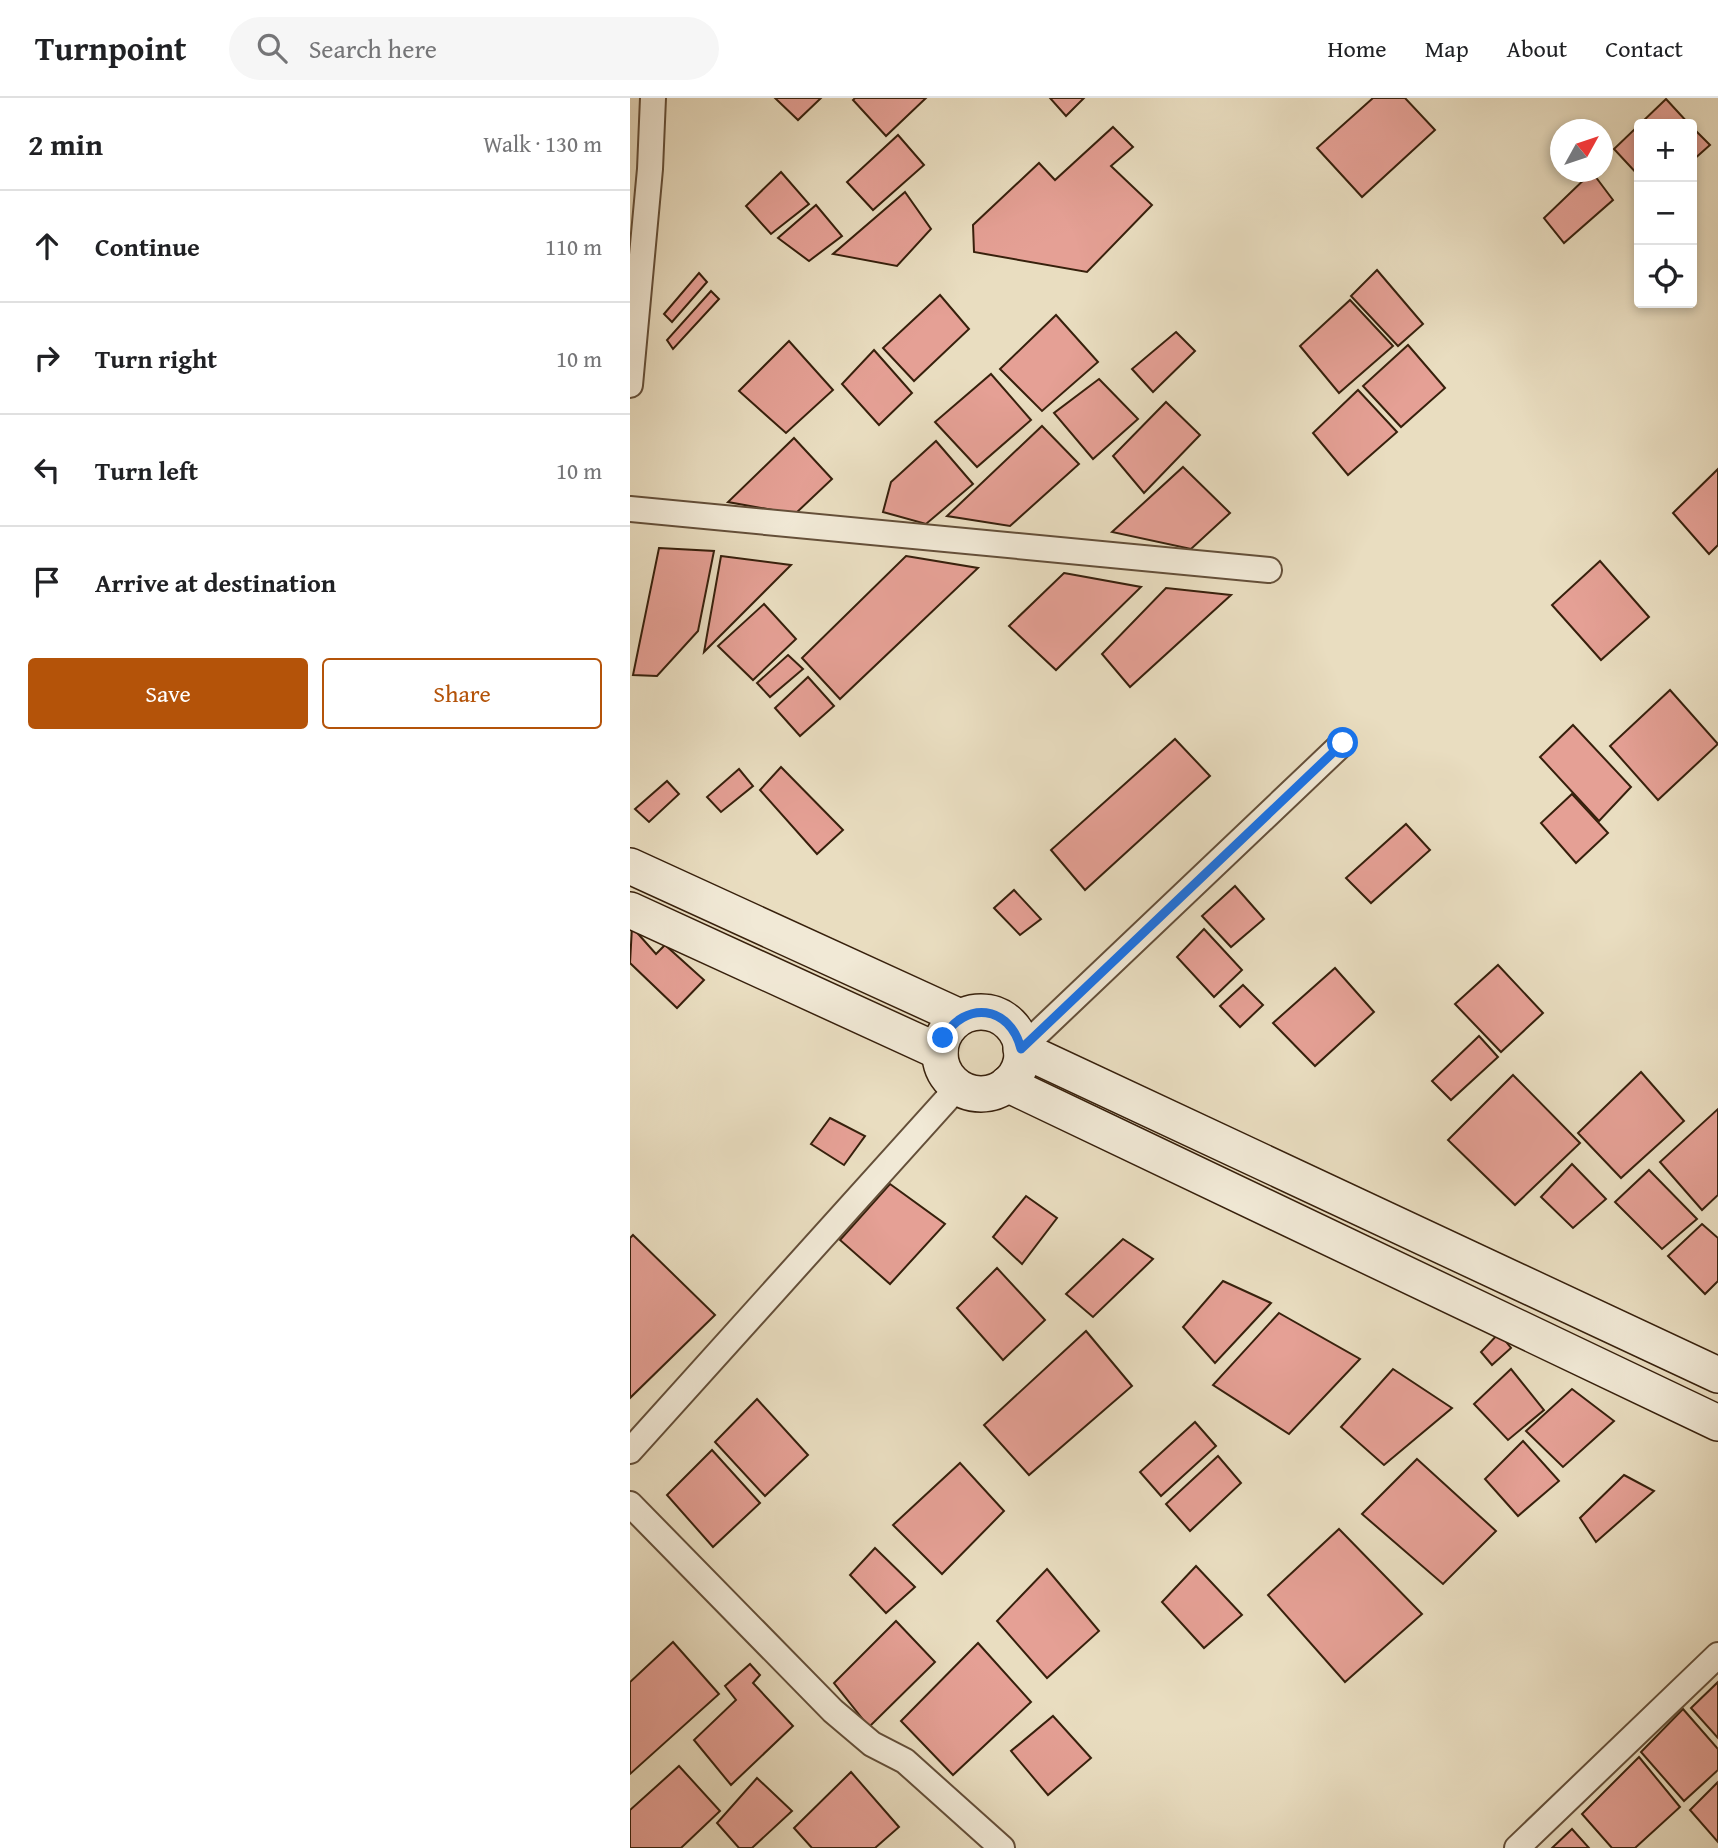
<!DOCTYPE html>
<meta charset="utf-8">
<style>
body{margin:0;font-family:"Gentium Book Plus",serif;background:#f6f6f6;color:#202124}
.controls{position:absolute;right:21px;top:21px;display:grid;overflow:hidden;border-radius:7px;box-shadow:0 4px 10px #0003}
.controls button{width:63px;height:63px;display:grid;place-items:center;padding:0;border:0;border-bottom:2px solid #e0e0e0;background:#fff;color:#202124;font:35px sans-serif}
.compass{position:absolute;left:920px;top:21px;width:63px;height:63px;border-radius:50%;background:#fff;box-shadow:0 4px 10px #0003;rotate:50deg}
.stop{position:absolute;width:21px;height:21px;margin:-16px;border:5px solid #1a73e8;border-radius:50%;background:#fff}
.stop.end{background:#1a73e8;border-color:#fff;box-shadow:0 2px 7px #0008}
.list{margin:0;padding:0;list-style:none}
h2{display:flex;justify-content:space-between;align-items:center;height:91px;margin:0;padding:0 28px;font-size:30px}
h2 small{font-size:23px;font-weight:400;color:#757577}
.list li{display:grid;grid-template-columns:46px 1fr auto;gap:21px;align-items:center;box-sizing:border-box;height:112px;padding:0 28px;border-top:2px solid #e0e0e0}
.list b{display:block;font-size:26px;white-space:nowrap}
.list em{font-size:23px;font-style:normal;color:#757577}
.actions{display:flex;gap:14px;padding:21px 28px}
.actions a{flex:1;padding:16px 0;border:2px solid #b45309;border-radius:7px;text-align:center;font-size:24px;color:#b45309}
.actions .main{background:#b45309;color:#fff}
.icon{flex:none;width:38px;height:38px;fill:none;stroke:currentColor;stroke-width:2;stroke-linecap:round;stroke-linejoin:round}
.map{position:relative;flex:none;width:1088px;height:1750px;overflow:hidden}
header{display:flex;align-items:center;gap:42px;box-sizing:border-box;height:98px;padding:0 35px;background:#fff;border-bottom:2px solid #e0e0e0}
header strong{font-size:33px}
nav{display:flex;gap:38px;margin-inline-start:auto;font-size:24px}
.search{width:490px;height:63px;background:#f6f6f6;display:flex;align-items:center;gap:18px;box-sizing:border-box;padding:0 24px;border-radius:38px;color:#757577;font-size:26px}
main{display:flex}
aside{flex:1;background:#fff}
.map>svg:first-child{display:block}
</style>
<header>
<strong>Turnpoint</strong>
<div class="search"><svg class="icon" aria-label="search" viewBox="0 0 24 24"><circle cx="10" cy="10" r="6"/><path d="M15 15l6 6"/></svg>Search here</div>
<nav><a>Home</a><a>Map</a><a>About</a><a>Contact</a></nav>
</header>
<main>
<aside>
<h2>2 min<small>Walk · 130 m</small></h2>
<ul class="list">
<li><svg class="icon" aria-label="ahead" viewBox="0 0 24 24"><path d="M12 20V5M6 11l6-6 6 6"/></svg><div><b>Continue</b></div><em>110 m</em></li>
<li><svg class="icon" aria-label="right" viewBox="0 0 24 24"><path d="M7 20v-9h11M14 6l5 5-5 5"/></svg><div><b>Turn right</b></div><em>10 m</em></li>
<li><svg class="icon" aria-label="left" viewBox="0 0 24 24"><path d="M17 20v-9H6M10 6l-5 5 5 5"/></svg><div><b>Turn left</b></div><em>10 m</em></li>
<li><svg class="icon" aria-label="arrive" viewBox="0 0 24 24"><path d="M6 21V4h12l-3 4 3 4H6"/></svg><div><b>Arrive at destination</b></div></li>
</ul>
<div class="actions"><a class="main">Save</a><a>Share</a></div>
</aside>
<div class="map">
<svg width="1088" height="1750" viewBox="0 0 1088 1750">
<rect width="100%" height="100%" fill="#e9ddc0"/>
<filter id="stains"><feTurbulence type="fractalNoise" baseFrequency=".00286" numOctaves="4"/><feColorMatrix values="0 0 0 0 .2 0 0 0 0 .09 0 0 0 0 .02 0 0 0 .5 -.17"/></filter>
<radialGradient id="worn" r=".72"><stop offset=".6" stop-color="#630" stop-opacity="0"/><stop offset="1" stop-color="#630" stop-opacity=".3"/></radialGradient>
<g fill="#e5a095" stroke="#37200c" stroke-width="2">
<polygon points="145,0 191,0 168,22"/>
<polygon points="225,0 296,0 256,38 223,2"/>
<polygon points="420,0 454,0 436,18"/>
<polygon points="743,0 775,0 805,32 732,99 687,50"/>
<polygon points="1036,1 1059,26 1010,26"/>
<polygon points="1009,27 1009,78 984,51"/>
<polygon points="483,29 503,49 481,68 522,107 457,174 344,154 343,127 409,65 425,82"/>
<polygon points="1062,29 1080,47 1062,63"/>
<polygon points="268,37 294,67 243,112 217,84"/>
<polygon points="151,74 179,106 141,136 116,108"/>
<polygon points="962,74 983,102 934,145 914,120"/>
<polygon points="275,94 301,131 267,168 203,156"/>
<polygon points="186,107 212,138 179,163 148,140"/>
<polygon points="747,172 793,226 768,248 721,198"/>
<polygon points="69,175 77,184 42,224 34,216"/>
<polygon points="81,193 89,201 43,251 37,242"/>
<polygon points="310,197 339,231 284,283 253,250"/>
<polygon points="720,202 763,248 709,295 670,248"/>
<polygon points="426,217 468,264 412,313 370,271"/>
<polygon points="546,234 565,253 523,294 502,271"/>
<polygon points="159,243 203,292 156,335 109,293"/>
<polygon points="778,247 815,290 771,329 733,288"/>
<polygon points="244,252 282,295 249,327 212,286"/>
<polygon points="361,276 401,322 347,369 305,324"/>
<polygon points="469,281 508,321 463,361 424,315"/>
<polygon points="728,292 767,334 718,377 683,335"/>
<polygon points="536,304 570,337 514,395 483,358"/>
<polygon points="412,328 449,366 380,428 317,418"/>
<polygon points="164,340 202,381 165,416 98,404"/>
<polygon points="306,343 343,386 296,426 253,414 261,384"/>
<polygon points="553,369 600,415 561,451 482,434"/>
<polygon points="1088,371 1088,447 1079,456 1043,415"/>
<polygon points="29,450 84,453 68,533 27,578 3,577"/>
<polygon points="91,458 161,467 74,554"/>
<polygon points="276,458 348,470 210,601 172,560"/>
<polygon points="970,463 1019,519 971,562 922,507"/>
<polygon points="434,475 511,489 426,572 379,528"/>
<polygon points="536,490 601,497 500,589 472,556"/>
<polygon points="134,506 166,541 123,582 88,548"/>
<polygon points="158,557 173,571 140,599 127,585"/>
<polygon points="178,579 204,608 170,638 145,610"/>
<polygon points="1040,592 1088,646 1028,702 980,648"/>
<polygon points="943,627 1001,689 969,723 910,659"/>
<polygon points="545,641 580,678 455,792 421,752"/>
<polygon points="151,669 213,732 187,756 130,692"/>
<polygon points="109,671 123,688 91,714 77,699"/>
<polygon points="37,683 49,696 19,724 5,711"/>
<polygon points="942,696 978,735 946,765 911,725"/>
<polygon points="776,726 800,752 741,805 716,780"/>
<polygon points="605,788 634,821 601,849 572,818"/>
<polygon points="384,792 411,821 390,837 364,810"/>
<polygon points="2,829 26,856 35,847 74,882 47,910 0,865"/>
<polygon points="574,831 612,872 584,899 547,859"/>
<polygon points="868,867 913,915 871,954 825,906"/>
<polygon points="705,870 744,914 685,968 643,925"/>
<polygon points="613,887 633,907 610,929 590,908"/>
<polygon points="849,938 868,959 821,1002 802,983"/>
<polygon points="1011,974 1054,1023 991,1080 948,1035"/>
<polygon points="883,977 950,1045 885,1107 818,1042"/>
<polygon points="1088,1011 1088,1097 1072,1112 1030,1064"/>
<polygon points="200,1020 235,1038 214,1067 181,1046"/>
<polygon points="942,1066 976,1101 943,1130 911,1099"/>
<polygon points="1019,1072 1067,1121 1032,1151 985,1104"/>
<polygon points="260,1086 315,1126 260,1186 210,1142"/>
<polygon points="396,1098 427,1120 392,1166 363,1139"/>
<polygon points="1072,1126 1088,1140 1088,1183 1075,1196 1038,1158"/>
<polygon points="3,1137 85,1217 0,1300 0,1140"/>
<polygon points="493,1141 523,1161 463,1219 436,1196"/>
<polygon points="367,1170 415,1222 373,1262 327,1210"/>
<polygon points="593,1183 641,1205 585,1265 553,1229"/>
<polygon points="649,1215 730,1261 659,1336 583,1287"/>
<polygon points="456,1233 502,1288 399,1377 354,1327"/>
<polygon points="869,1235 881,1250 862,1267 851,1254"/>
<polygon points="763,1271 822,1310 754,1367 711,1329"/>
<polygon points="881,1271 914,1312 878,1342 844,1306"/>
<polygon points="942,1291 984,1323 933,1369 896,1333"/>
<polygon points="127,1301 178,1357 135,1398 85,1344"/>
<polygon points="565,1324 586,1348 531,1398 510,1374"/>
<polygon points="893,1343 929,1383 888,1418 855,1381"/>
<polygon points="82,1352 130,1405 83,1449 37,1397"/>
<polygon points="588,1358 611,1385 560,1433 536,1406"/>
<polygon points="787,1361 866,1433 813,1486 732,1416"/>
<polygon points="330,1365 374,1413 312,1476 263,1427"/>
<polygon points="994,1377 1024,1393 966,1444 950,1420"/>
<polygon points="709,1431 792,1516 715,1584 638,1497"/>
<polygon points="245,1450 285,1489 256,1515 220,1477"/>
<polygon points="566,1468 612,1517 574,1550 532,1504"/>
<polygon points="417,1471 469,1533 417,1580 367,1523"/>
<polygon points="266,1523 305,1564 239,1629 204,1585"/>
<polygon points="43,1544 89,1596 0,1676 0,1584"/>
<polygon points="348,1545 401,1604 323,1677 271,1623"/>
<polygon points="120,1566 130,1577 123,1585 163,1628 101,1687 64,1642 106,1602 95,1588"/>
<polygon points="1088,1584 1088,1640 1061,1610"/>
<polygon points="1053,1611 1088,1651 1088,1672 1054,1703 1011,1654"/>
<polygon points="423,1618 461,1660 418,1697 381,1653"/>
<polygon points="1009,1659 1050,1709 1005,1750 982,1750 952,1716"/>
<polygon points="49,1668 90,1713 51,1750 0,1750 0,1712"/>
<polygon points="221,1674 269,1729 245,1750 182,1750 164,1730"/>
<polygon points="127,1680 162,1713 122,1750 109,1750 87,1725"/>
<polygon points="1088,1684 1088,1744 1060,1712"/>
<polygon points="942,1731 959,1750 922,1750"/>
</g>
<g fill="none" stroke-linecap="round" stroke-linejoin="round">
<defs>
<g id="street">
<polyline points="0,287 20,71 23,0"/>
<polyline points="0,411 639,472"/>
<polyline points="391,951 713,645"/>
<polyline points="0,1353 328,989"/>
<polyline points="0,1406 203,1613 242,1646 275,1663 372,1750"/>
<polyline points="887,1750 1088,1557"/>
</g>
<g id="secondary">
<polyline points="0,768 330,919"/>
<polyline points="0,812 310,954"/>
<circle cx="351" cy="955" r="41"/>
<polyline points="391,951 1088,1277"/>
<polyline points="377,986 1088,1325"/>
</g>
</defs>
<use href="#street" stroke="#644f39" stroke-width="28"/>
<use href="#secondary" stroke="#37200c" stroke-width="38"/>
<use href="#street" stroke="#f1e9d6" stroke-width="24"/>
<use href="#secondary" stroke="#f1e9d6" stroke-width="35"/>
</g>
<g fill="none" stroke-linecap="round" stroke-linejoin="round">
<path stroke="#1a73e8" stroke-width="9" d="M313 940C335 902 380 907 391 951L713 645"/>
</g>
<rect width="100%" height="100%" filter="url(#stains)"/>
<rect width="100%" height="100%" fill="url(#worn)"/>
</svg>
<div class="controls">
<button>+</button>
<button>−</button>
<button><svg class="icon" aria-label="locate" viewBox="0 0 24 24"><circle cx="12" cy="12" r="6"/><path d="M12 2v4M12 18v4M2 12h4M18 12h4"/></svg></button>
</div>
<svg class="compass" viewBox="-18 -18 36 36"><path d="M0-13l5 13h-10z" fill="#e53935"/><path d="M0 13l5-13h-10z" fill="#757577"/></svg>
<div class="stop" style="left:713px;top:645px"></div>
<div class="stop end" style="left:313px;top:940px"></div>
</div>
</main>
